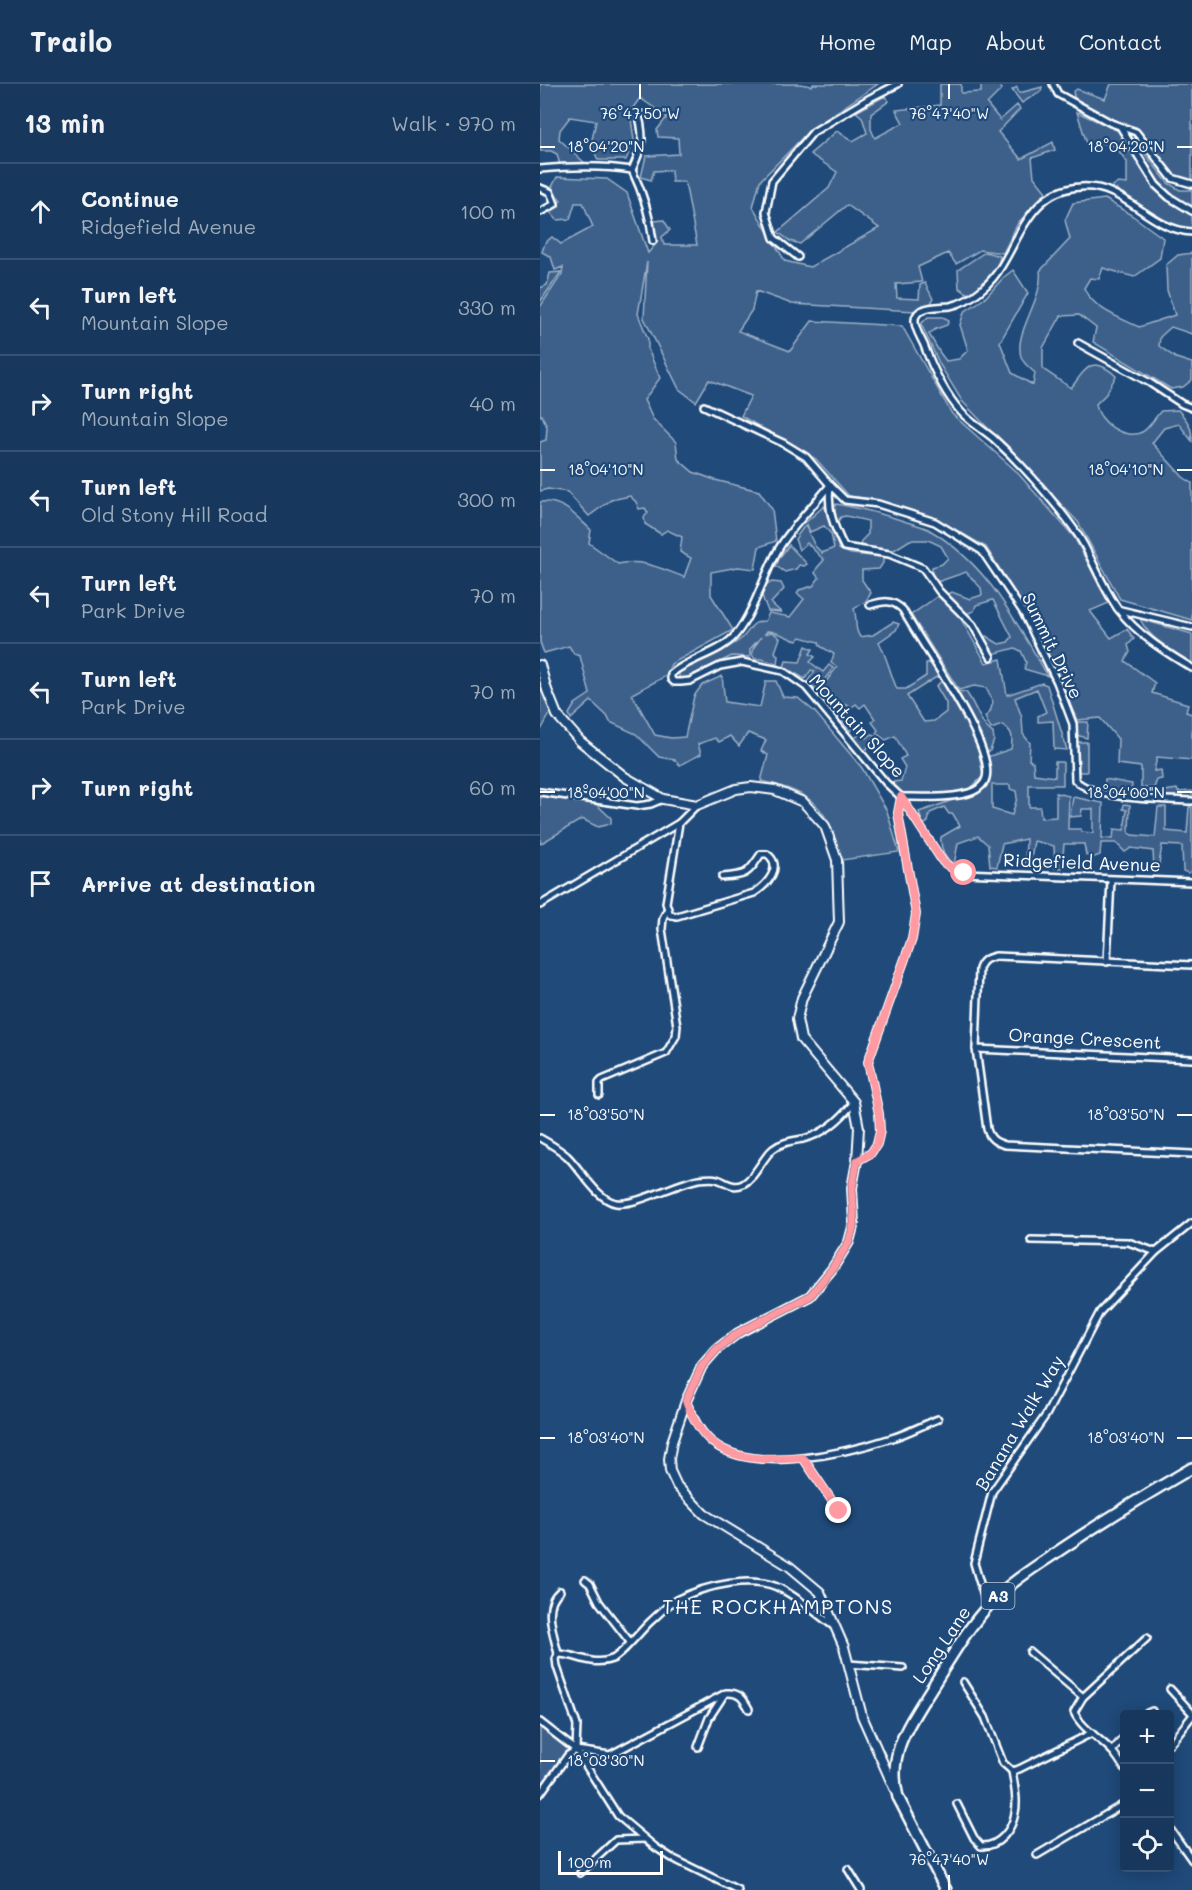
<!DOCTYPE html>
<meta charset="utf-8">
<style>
body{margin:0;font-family:Mali,sans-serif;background:#203f62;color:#f1f3f6}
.controls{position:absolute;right:18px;bottom:18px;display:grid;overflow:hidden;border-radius:6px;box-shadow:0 3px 15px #0003}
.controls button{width:54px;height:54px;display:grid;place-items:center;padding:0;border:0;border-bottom:2px solid #365272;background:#17385c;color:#f1f3f6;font:30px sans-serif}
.scale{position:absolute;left:18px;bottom:15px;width:105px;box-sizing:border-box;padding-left:6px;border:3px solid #fff;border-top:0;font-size:16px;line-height:21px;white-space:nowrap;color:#fff;-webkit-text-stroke:4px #1f4a7a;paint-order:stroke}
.stop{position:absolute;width:18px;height:18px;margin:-14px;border:4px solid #ff9aa2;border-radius:50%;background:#fff}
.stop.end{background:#ff9aa2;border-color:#fff;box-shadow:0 2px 6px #0008}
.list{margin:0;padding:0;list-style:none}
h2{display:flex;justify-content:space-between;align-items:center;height:78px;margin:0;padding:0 24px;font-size:26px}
h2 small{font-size:20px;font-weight:400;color:#9eacbb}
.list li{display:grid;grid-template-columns:39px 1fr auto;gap:18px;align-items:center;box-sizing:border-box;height:96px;padding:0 24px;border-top:2px solid #365272}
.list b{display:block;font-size:22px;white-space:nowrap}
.list p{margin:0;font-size:20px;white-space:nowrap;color:#9eacbb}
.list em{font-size:20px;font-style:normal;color:#9eacbb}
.icon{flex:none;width:33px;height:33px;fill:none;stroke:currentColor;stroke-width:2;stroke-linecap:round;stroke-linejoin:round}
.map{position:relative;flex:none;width:652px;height:1806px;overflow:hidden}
header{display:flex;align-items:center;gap:36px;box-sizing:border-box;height:84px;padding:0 30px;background:#17385c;border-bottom:2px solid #365272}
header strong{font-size:28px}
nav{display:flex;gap:33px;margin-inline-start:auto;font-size:21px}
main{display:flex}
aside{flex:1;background:#17385c}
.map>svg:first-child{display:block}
</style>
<header>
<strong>Trailo</strong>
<nav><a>Home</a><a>Map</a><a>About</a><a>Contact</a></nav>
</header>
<main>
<aside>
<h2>13 min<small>Walk · 970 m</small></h2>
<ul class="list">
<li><svg class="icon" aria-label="ahead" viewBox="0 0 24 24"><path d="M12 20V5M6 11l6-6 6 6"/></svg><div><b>Continue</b><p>Ridgefield Avenue</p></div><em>100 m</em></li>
<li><svg class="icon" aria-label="left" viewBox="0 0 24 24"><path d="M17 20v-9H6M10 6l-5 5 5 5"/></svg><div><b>Turn left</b><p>Mountain Slope</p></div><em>330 m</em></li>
<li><svg class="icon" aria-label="right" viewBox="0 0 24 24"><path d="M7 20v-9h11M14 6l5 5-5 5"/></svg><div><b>Turn right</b><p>Mountain Slope</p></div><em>40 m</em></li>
<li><svg class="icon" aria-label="left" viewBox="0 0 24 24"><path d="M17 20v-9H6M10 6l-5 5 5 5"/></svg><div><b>Turn left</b><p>Old Stony Hill Road</p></div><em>300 m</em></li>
<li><svg class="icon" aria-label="left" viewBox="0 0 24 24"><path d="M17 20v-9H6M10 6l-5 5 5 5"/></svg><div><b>Turn left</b><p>Park Drive</p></div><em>70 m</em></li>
<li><svg class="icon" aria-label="left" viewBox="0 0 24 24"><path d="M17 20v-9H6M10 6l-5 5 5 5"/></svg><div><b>Turn left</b><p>Park Drive</p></div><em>70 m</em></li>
<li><svg class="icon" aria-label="right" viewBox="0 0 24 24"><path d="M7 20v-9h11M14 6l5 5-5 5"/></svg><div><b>Turn right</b></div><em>60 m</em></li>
<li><svg class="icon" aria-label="arrive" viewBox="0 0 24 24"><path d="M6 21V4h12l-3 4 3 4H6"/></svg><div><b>Arrive at destination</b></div></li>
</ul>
</aside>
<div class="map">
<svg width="652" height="1806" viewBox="0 0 652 1806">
<rect width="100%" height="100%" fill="#1f4a7a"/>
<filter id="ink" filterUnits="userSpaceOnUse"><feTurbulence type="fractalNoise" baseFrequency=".0167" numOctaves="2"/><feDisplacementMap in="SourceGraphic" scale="12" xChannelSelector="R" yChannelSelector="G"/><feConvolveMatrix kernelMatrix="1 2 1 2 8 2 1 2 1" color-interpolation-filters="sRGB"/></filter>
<g filter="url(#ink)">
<g fill="#3c618b" stroke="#9eb0c5" stroke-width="1.5" fill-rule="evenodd">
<path d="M0 0H260L272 2 273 0H338L271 45 220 97 213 123 245 177 270 183 339 144 307 121 260 160 250 157 238 148 289 104 297 88 270 70 297 47 313 57 327 49 322 33 316 28 345 12 349 17 331 30V45L335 54 363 39 356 26 400 21V0H421V9L441 8V0H458L462 5 447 20 460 36 477 21 480 25 458 48 481 75 513 58 515 66 492 74 494 93 506 108 478 139 463 169 440 166 416 180 408 169 378 183 382 198 356 200 357 214 379 215 380 201 385 199 393 215 391 220 383 221 375 227 252 220 216 207 212 226 198 247 250 267 272 237 362 242 412 330 475 386 534 453 569 519 550 527 571 554 587 545 594 555 588 561 590 568 585 577 615 599 612 609 648 620 646 628 652 630V676L617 673 614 687 621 686 622 695 617 696 614 704H601V683L577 680 578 655 560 634 537 636 487 528 446 463 397 435 339 416 309 412 276 375 201 332 211 312 169 296 156 318 139 305 104 234 107 178 98 230 108 255V265L120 294 104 316 113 335 136 358 138 375 153 388 175 396 219 407 232 425 236 457 219 463 215 485 198 483 171 488V511L193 546 131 580 126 592 92 610 115 651 131 654 145 653 154 612 162 601 182 592 185 618 220 623 226 597H236L243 613 258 614 275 628 322 684 347 727 359 768 302 776C286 723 277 710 221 697L228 671 221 667 226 656 208 649 199 662 190 652 179 658 175 654 158 660 161 670 140 681 135 676 119 673 96 650 70 638 67 632 51 617 31 635 29 630 35 620 50 610 40 572 34 570 29 562 4 569 0 558V418C22 415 36 432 51 446L49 459 78 480C105 475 119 484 144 493L151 474 140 468 142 453 127 446 121 450 105 440 104 433 108 429 105 424 99 425 96 418 90 412 71 416 49 432 27 408 8 405 0 407V358L6 356 7 343 2 331 0 332V223L22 190 23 183 15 186 11 173 2 168 5 159 12 153 21 160 53 143 43 119H35L30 135 17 136 10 128 21 116 11 105 17 93 67 95 87 109 108 169 115 161 114 137 124 136 130 146 122 153 124 161H157L145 98H132L131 86 114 87 111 96 101 93 106 72 139 70 138 54 118 53 117 46 127 33 100 14 90 28 94 56 86 76H58L51 60 56 37 30 33 20 46 19 55 46 80 20 81 17 70 11 67H0Z"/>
<polygon points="571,0 652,0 652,96 634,92 596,43 576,39 535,16 533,8 537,5 565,15"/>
<polygon points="477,3 479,9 502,3 501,7 482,19 472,6"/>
<polygon points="537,28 579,47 605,91 626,116 652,130 652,145 627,140 574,106 572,102 578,99 587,100 587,78 575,62 558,58 547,60"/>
<polygon points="591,52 628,99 640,106 652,106 652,123 624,105 594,60"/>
<path d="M565 115 593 132 623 154 620 174 594 193 563 184 559 195 550 194 544 204C553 225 580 234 599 243L635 231 627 206 626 181 638 171 652 169V250L631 243 620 253 619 262 636 274 652 279V296L643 303 631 305 553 258 556 244 539 231 521 232 503 264V285L531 304C545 286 552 269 576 292L566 310 556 320C558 338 585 357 602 348 609 345 615 333 621 327L638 326C648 337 652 343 652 357L639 340 624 344 612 359 643 393 652 399V536L580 515 538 438 422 317 400 281 381 240 388 233H403L409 236 407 241 396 245 389 250 400 269 406 277 419 275 428 266 420 241 424 228 445 214 464 193 473 186 488 209 460 258 472 289 493 301 495 289C491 285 484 280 482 275 471 251 504 216 500 187L530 155 525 136 533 119Z"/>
<path d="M445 168 460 172C459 187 441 201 430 211L419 204 418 186Z"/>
<polygon points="21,188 0,218 0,204 7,201 10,189"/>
<path d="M296 420C320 424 343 430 367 438 374 440 382 442 388 445 448 480 474 535 508 592L484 585 486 578 481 567 475 564 453 570 443 554 446 552 459 560 468 558 472 553 453 516 436 521 434 527 426 530 406 511 412 508 430 515 442 511 441 504 426 488 397 498 392 489V483L402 480 408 474 401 462 388 456H370L354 466 320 463 321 457 328 450V437L306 432 301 433 296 440 292 428Z"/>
<path d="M284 422 299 465 311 470 343 473V479L339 485 322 486V496L331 509 326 517 314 525C318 536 313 543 320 553L333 551 353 538 359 540 356 546 339 558C347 573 350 589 357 605H366L386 592V579H391L398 592 367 612 384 638 394 637 406 628V619L396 602 402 597 437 659 443 692 431 704 400 711 366 710 359 707 352 698 361 697 365 683 360 675 366 672 355 652 346 656 336 649 338 646 332 638 335 635 325 620 320 624 316 620 312 623 300 619 293 626 279 607 297 583 291 579 294 570 280 562 279 558 261 553 257 557C247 554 238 547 227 547L225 550 232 548 240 554 235 568 238 572 237 580 222 575H215C207 567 217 561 221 553L210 565V573L192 572 146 594 139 593V589C158 578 184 568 201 555 211 547 210 537 225 537L229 529 250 533 264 515 257 509 259 506 273 502 279 494 275 489 277 484 284 476 267 459 259 466 255 455 265 441 275 462 282 469 294 464 291 450 284 442 270 448 266 438Z"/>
<polygon points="249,461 267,480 264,482 259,481 256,485 245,488 236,482 240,473"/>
<path d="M232 498 241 499 244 505 231 519 241 528 228 527C224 516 215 506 232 498Z"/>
<path d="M398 512 417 528 446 579 461 575 467 611 502 599 507 601 527 666 514 665 513 637 498 638V632L506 628 497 605 475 614 482 634 483 650 490 659 489 676 493 678 494 690 515 693V678H523V701H489V723H500L501 734 516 733V709L529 712 528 745H541L542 748 553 749V725H542L541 732 530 733 533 713 563 719 562 754 573 755 574 745 584 746 587 726 583 725 584 720 590 721 589 749 592 751 615 753 618 723H626V747L647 749 649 723H652V787L648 789 643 787 642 762 622 761 618 787 614 784 613 767 591 764 585 768 576 759H561L560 771 552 774 546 771 544 760H524L522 784H515L514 762 494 757 490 780 485 781 486 755 462 760 457 783 450 782 448 761 438 752 418 759 414 781C405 774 400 764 401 753L420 742 413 730H409L404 723 390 729 388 738 383 741 379 728C391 724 404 719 416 715 441 707 457 705 447 673L471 665C473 653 473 647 462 641L451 645 445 633 450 628 453 618 446 604 434 602 419 606 371 531ZM452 701H470V705L476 707 477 714 472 731 452 725Z"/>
<path d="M600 535 652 550V579C632 566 610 556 600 535Z"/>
<polygon points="266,562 273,565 270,570 275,573 270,578 283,588 289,581 293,584 277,606 267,598 275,587 271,586 265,595 244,583 246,577 260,578"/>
<polygon points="0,596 11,628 0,648"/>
<path d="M415 607 426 608C436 621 440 641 453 649L454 656 450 667 446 669 437 643Z"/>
<polygon points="300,622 310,626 307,629 315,642 310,647 294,627"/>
<polygon points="535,638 548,638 547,654 536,651"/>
<polygon points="322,648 327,654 332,650 336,653 325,667 315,654"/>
<rect x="535" y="658" width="12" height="30"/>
<polygon points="565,695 592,700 591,710 564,707"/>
<polygon points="637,705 638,708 652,707 652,713 625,712 625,707"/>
<polygon points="0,711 55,719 71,734 71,740 58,743 42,735 0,760"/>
<polygon points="0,1640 33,1666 0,1707"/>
</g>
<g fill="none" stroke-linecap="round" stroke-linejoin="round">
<defs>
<g id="street">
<polyline points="513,0 518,10 571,39 596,48 632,94 652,100"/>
<polyline points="581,44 616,101 629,113 652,127"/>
<path d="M0 85C32 82 61 81 92 86 103 109 110 131 113 157"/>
<path d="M92 86C102 63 105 58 99 32"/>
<polyline points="0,104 10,108 15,120 0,128"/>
<path d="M652 148C607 145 586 100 541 103 494 105 483 146 462 181 452 199 431 218 410 222 402 223 391 222 383 226 379 227 375 231 375 236 374 244 381 254 384 261 393 285 404 309 421 328 430 338 442 345 453 354 476 375 498 399 518 424 527 435 537 448 544 461 555 482 564 505 578 525 598 551 624 567 652 584"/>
<polyline points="258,173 234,154 226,128 232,97 273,48 330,14 358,0"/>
<polyline points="538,259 610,299 642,320 652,324"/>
<path d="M164 322 243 359 266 373 290 401 305 416 338 420 395 438 442 467 483 528 517 598 533 640 535 696C557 717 621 715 652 717"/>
<path d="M290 401C275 420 248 447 238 466 223 493 215 525 197 549 181 570 150 573 131 590V595L134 598H141L150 597 180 582 202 578 243 587 266 603 346 699 361 713 403 778 413 785 424 789 652 798"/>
<path d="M290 403C287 426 294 443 304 463L349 470 383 484 399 507 433 541 451 573"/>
<path d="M330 521C344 517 352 515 363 526 380 560 455 660 446 694 445 699 439 705 434 707 417 715 380 713 361 713"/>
<polyline points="581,526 652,543"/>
<polyline points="0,708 97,722 111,720 123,715"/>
<path d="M139 739 126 819 130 831 137 832 214 809C227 801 244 782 227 770H221C207 791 207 791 182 793"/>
<polyline points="0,821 139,739 157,721"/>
<polyline points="567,878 571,796"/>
<path d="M652 881 456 872C447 874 442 876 439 885L436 965 447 1045C450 1055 455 1058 465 1061L652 1070"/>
<polyline points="436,965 652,975"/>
<polyline points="59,1011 59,999 62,996 126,969 136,952 137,942 122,845 123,834 127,826"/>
<path d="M0 1054C9 1059 19 1065 27 1072 40 1084 57 1116 76 1119 96 1122 136 1099 159 1095 165 1095 172 1093 177 1095 187 1098 192 1105 203 1100 216 1093 222 1074 233 1065 242 1058 252 1057 263 1055 284 1050 301 1035 314 1018"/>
<polyline points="317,1077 331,1069 337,1060 340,1047 339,1030 328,978 372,855 376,830 358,729 361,713"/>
<polyline points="491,1156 588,1158 616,1168"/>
<path d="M146 1317C153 1332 159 1348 173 1359 214 1391 306 1369 352 1354 368 1349 383 1341 398 1335"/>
<polyline points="263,1374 299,1427"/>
<polyline points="45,1496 50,1500 59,1518 90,1558"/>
<path d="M20 1507C2 1521 14 1551 18 1570L16 1575 17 1583 37 1641 36 1666 78 1732 115 1763 132 1774 198 1806"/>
<polyline points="447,1523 434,1479 452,1408 506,1331 560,1228 616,1168 652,1139"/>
<polyline points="490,1568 543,1613"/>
<path d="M18 1570C37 1570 52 1583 72 1575 81 1572 102 1545 111 1537 119 1530 127 1521 136 1516 164 1502 214 1489 243 1506 262 1516 279 1532 296 1544"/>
<polyline points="308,1580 363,1584"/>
<polyline points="423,1598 445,1633 463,1679 472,1687"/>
<polyline points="630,1605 652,1629"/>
<polyline points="605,1630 612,1627"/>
<path d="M0 1638 36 1666 70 1671 186 1609C199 1608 203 1614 209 1625"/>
<polyline points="630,1660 652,1632"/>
<polyline points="158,1663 169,1634 184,1611"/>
<polyline points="572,1667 584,1653"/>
<path d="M584 1684C581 1679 577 1673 573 1668 561 1655 541 1644 534 1628L543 1613 607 1554"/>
<polyline points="472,1687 479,1685 552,1649"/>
<polyline points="0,1710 28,1671 36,1666"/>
<path d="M417 1720 434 1754 441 1762C459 1763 472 1746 475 1729 478 1716 474 1700 472 1687"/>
<polyline points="630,1745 652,1776"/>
<polyline points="497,1771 584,1720"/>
<polyline points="308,1785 321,1806"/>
<polyline points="40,1789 76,1756 105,1755"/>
</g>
<polyline id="secondary" points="0,581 7,606 17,631 40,657 85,693 123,715 157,721 196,705 211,703 235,706 263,718 285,742 297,776 299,838 262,914 257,935 261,955 314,1018 319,1044 317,1077 312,1104 314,1139 309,1158 292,1185 270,1212 198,1249 177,1265 162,1282 146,1317 132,1358 129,1375 130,1387 137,1402 164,1430 249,1482 280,1508 304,1563 322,1632 354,1704"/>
<g id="primary">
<path d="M358 1713C347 1671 367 1643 389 1608 411 1574 431 1536 461 1509 479 1492 500 1480 520 1466 563 1437 607 1410 652 1384"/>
<polyline points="358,1713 406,1806"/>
</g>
</defs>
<use href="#street" stroke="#fff" stroke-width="10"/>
<use href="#secondary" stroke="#fff" stroke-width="12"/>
<use href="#primary" stroke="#fff" stroke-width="14"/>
<use href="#street" stroke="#1f4a7a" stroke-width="5"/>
<use href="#secondary" stroke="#1f4a7a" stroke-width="8"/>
<use href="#primary" stroke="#1f4a7a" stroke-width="9"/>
</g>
</g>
<g fill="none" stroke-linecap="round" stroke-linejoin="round" filter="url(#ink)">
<path stroke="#ff9aa2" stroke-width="8" d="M299 1427 263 1374C226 1376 181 1379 158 1342 153 1335 150 1325 146 1317L162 1282 177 1265 198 1249 270 1212 292 1185 309 1158 314 1139 312 1104 317 1077 331 1069 337 1060 340 1047 339 1030 328 978 372 855 376 830 358 729 361 713 403 778 413 785 424 789"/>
</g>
<path fill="none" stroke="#fff" stroke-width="2" d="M100 0V15M409 0V15M0 63H15M637 63H652M0 386H15M637 386H652M0 708H15M637 708H652M0 1031H15M637 1031H652M0 1354H15M637 1354H652M0 1677H15M409 1791V1806"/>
<g text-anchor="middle" stroke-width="4.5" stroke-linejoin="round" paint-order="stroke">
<rect fill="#1f4a7a" stroke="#bcc9d7" stroke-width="1.5" x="441.5" y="1499" width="33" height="26" rx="4.5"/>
<g font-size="16" font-weight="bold" fill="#fff">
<text x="458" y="1518">A3</text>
</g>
<g font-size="18" fill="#fff" stroke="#1f4a7a">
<text transform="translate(512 562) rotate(64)" y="6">Summit Drive</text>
<text transform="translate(317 642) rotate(48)" y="6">Mountain Slope</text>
<text transform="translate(542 779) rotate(2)" y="6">Ridgefield Avenue</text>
<text transform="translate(545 955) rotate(3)" y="6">Orange Crescent</text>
<text transform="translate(480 1339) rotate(-59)" y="6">Banana Walk Way</text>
<text transform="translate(402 1561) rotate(-56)" y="6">Long Lane</text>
</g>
<g font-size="20" letter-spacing="1.5" fill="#fff" stroke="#1f4a7a">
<text x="238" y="1530">THE ROCKHAMPTONS</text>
</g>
</g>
<g font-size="15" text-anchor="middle" fill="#fff" stroke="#1f4a7a" stroke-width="4.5" stroke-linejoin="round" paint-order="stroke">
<text x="100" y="35">76°47'50"W</text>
<text x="409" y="35">76°47'40"W</text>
<text x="66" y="68">18°04'20"N</text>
<text x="586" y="68">18°04'20"N</text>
<text x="66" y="391">18°04'10"N</text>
<text x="586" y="391">18°04'10"N</text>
<text x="66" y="714">18°04'00"N</text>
<text x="586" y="714">18°04'00"N</text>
<text x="66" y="1036">18°03'50"N</text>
<text x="586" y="1036">18°03'50"N</text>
<text x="66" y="1359">18°03'40"N</text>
<text x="586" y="1359">18°03'40"N</text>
<text x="66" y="1682">18°03'30"N</text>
<text x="409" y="1781">76°47'40"W</text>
</g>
</svg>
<div class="controls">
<button>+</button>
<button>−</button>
<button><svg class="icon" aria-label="locate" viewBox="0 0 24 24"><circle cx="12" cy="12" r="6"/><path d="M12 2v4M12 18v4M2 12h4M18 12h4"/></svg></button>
</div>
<div class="scale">100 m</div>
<div class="stop" style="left:424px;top:789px"></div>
<div class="stop end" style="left:299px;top:1427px"></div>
</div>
</main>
